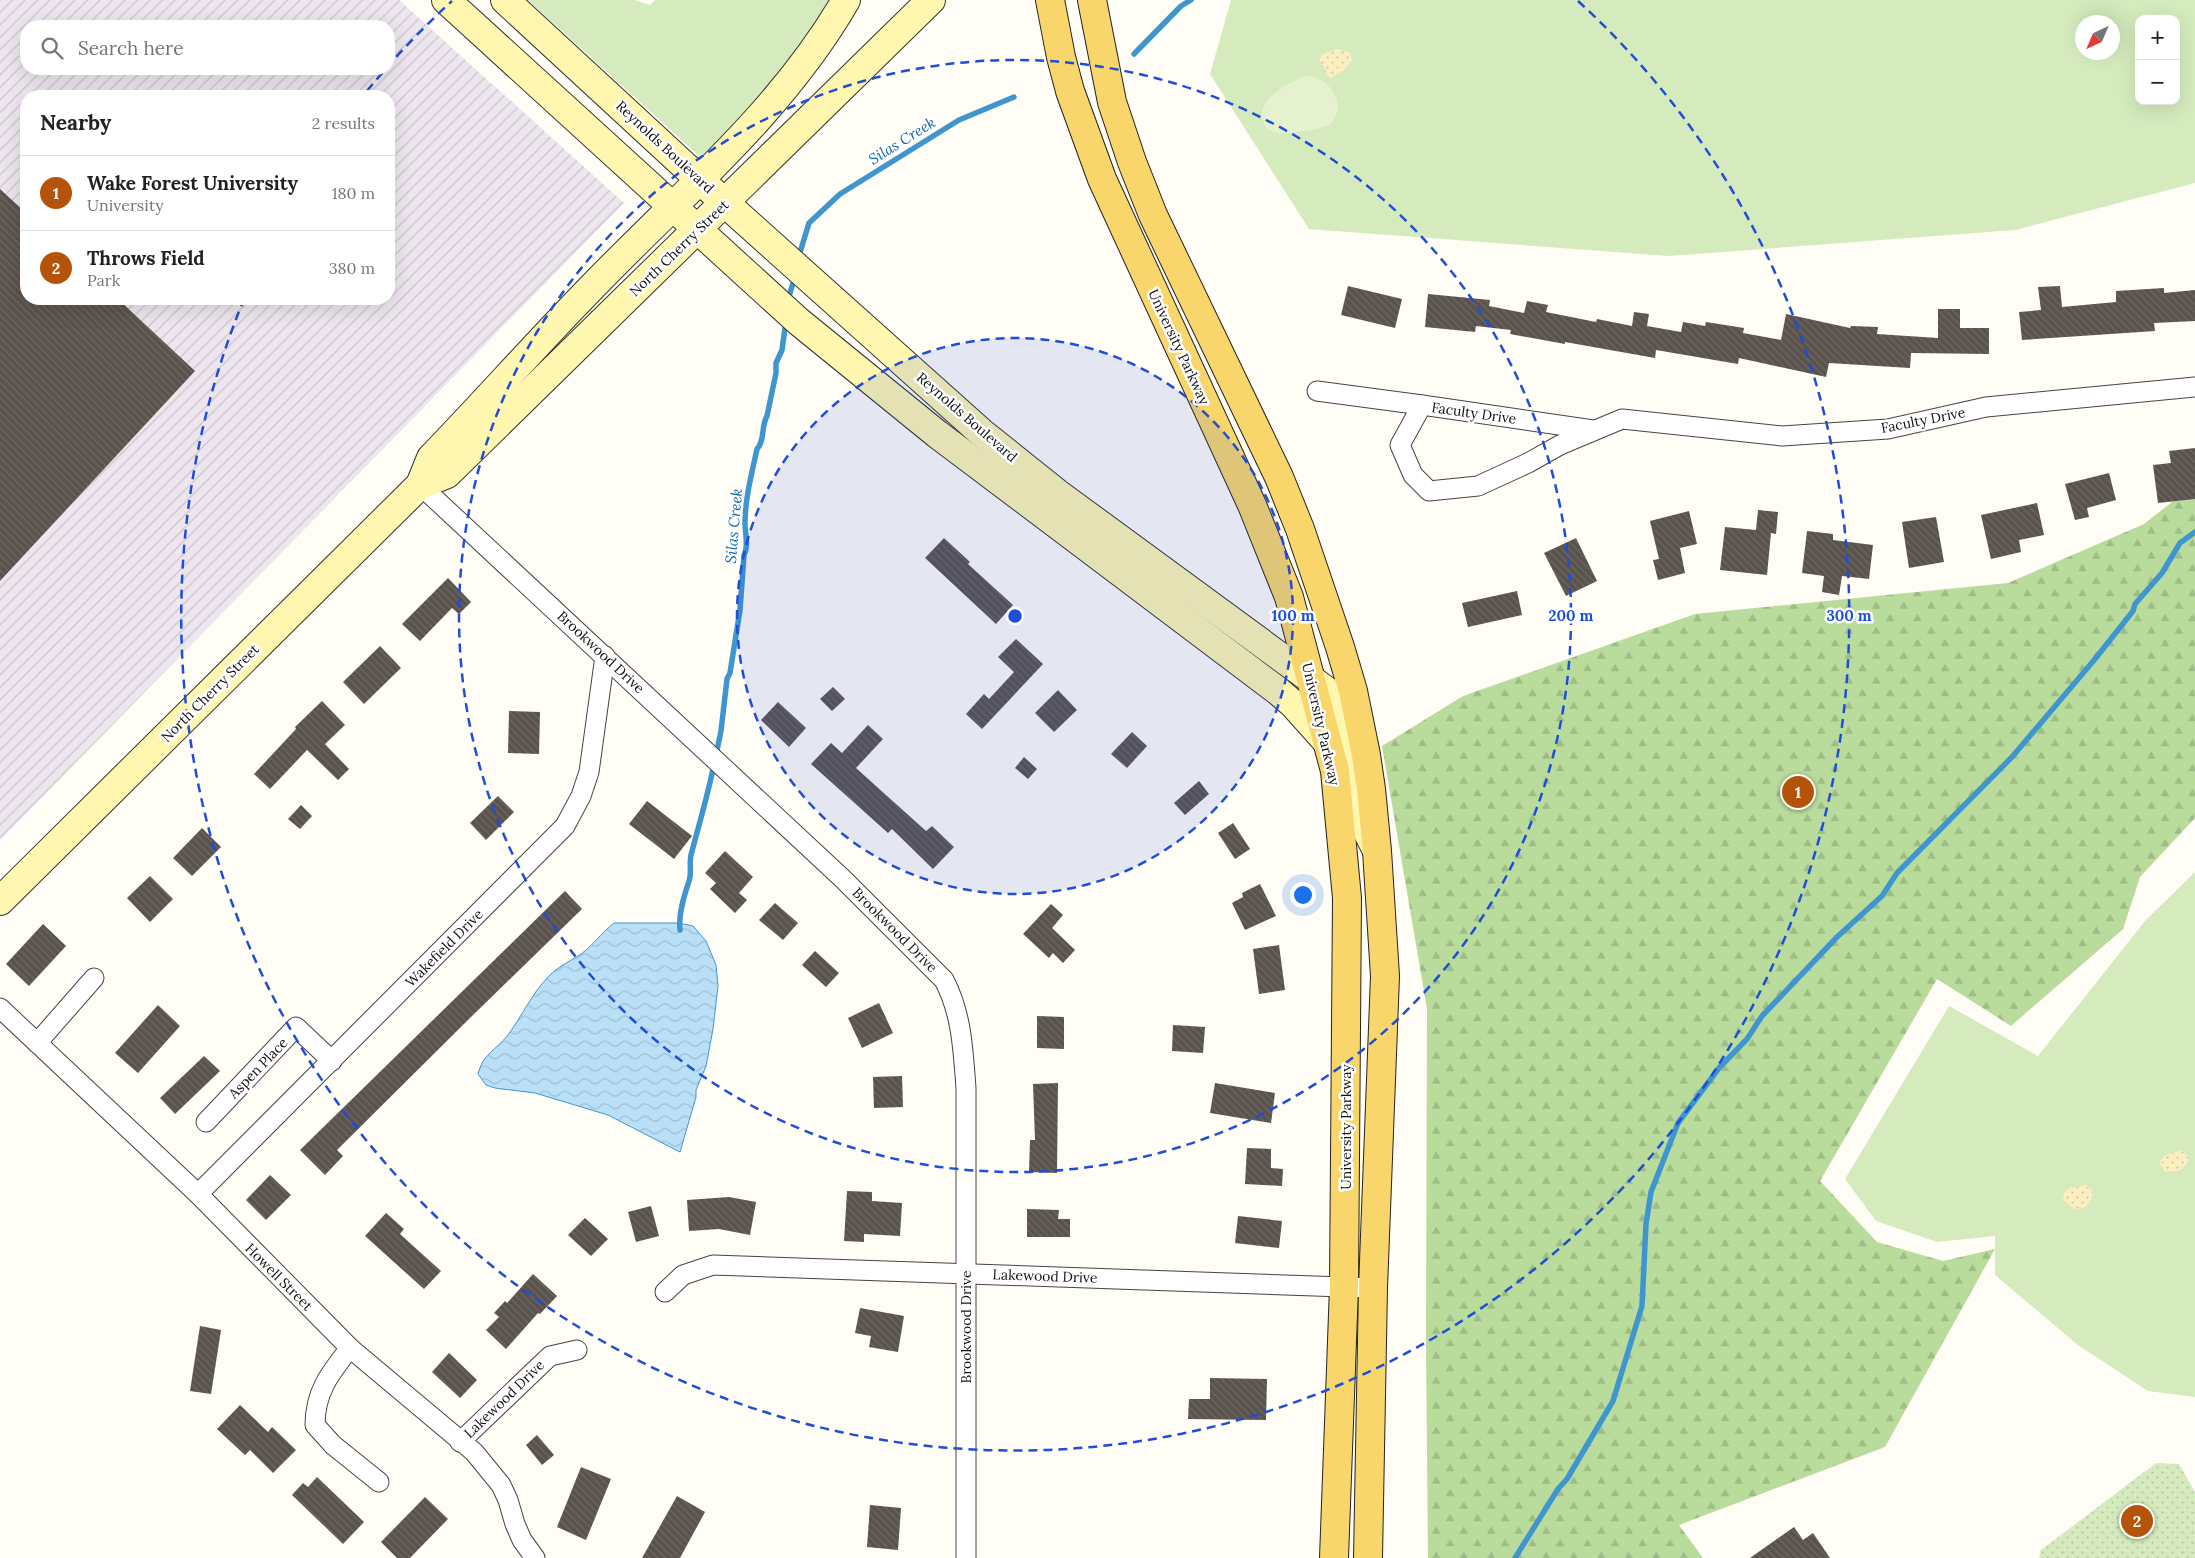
<!DOCTYPE html>
<meta charset="utf-8">
<style>
body{margin:0;font-family:Lora,serif;background:#f6f6f6;color:#202124}
.controls{position:absolute;right:15px;top:15px;display:grid;overflow:hidden;border-radius:10px;box-shadow:0 5px 20px #0002}
.controls button{width:45px;height:45px;display:grid;place-items:center;padding:0;border:0;border-bottom:1px solid #e0e0e0;background:#fff;color:#202124;font:25px sans-serif}
.compass{position:absolute;left:2075px;top:15px;width:45px;height:45px;border-radius:50%;background:#fff;box-shadow:0 5px 20px #0002;rotate:224deg}
.you{position:absolute;left:1302px;top:894px;width:18px;height:18px;margin:-12px;border:4px solid #fff;border-radius:50%;background:#1a73e8;box-shadow:0 0 0 8px #1a73e833}
.badge{display:grid;place-items:center;width:32px;height:32px;border-radius:50%;background:#b45309;color:#fff;font-size:16px;font-weight:700}
.pin{position:absolute;translate:-50% -50%;border:2px solid #fff;box-shadow:0 1px 5px #0006}
.list{margin:0;padding:0;list-style:none}
h2{display:flex;justify-content:space-between;align-items:center;height:65px;margin:0;padding:0 20px;font-size:21px}
h2 small{font-size:16px;font-weight:400;color:#757577}
.list li{display:grid;grid-template-columns:32px 1fr auto;gap:15px;align-items:center;box-sizing:border-box;height:75px;padding:0 20px;border-top:1px solid #e0e0e0}
.list b{display:block;font-size:19px;white-space:nowrap}
.list p{margin:0;font-size:16px;white-space:nowrap;color:#757577}
.list em{font-size:16px;font-style:normal;color:#757577}
.icon{flex:none;width:28px;height:28px;fill:none;stroke:currentColor;stroke-width:2;stroke-linecap:round;stroke-linejoin:round}
.map{position:relative;flex:none;width:2195px;height:1558px;overflow:hidden}
.search{position:absolute;background:#fff;box-shadow:0 5px 20px #0002;left:20px;top:20px;width:375px;height:55px;display:flex;align-items:center;gap:12px;box-sizing:border-box;padding:0 18px;border-radius:20px;color:#757577;font-size:19px}
.panel{position:absolute;background:#fff;box-shadow:0 5px 20px #0002;left:20px;top:90px;width:375px;height:215px;border-radius:20px}
.map>svg:first-child{display:block}
</style>
<div class="map">
<svg width="2195" height="1558" viewBox="0 0 2195 1558">
<defs>
<pattern id="industrial-furrows" width="10" height="10" patternUnits="userSpaceOnUse" patternTransform="scale(1.25)"><rect width="10" height="10" fill="#eee6ef"/><path d="M-1 1l2-2M0 10L10 0M9 11l2-2" fill="none" stroke="#cbc4cc"/></pattern>
<pattern id="forest-firs" width="22" height="20" patternUnits="userSpaceOnUse" patternTransform="scale(1.25)"><rect width="22" height="20" fill="#b9dc9c"/><path d="M5 1l3.5 6h-7zM16 11l3.5 6h-7z" fill="#9ebc85"/></pattern>
<pattern id="sand-dots" width="8" height="8" patternUnits="userSpaceOnUse" patternTransform="scale(1.25)"><rect width="8" height="8" fill="#fbeec1"/><path d="M2 2h.1M6 6h.1" fill="none" stroke="#d6cba5" stroke-width="1.8" stroke-linecap="round"/></pattern>
<pattern id="park-dots" width="8" height="8" patternUnits="userSpaceOnUse" patternTransform="scale(1.25)"><rect width="8" height="8" fill="#d5ebbd"/><path d="M2 2h.1M6 6h.1" fill="none" stroke="#b6c8a1" stroke-width="1.8" stroke-linecap="round"/></pattern>
<pattern id="water-waves" width="16" height="10" patternUnits="userSpaceOnUse" patternTransform="scale(1.25)"><rect width="16" height="10" fill="#b9e0f7"/><path d="M0 5q4-4 8 0t8 0" fill="none" stroke="#9ebfd3"/></pattern>
<pattern id="building-back-hatch" width="6" height="6" patternUnits="userSpaceOnUse" patternTransform="scale(1.25)"><rect width="6" height="6" fill="#5a524d"/><path d="M-1 5l2 2M0 0l6 6M5-1l2 2" fill="none" stroke="#6d6662"/></pattern>
</defs>
<rect width="100%" height="100%" fill="#fffdf5"/>
<path fill="url(#industrial-furrows)" fill-rule="evenodd" d="M0 0H399L624 203 0 840ZM26 26H389V69H26ZM26 96H389V299H26Z"/>
<g fill="#d5ebbd" fill-rule="evenodd">
<polygon points="528,0 635,0 650,5 655,0 834,0 775,82 707,153 698,155"/>
<path d="M1231 0H2195V183L2015 230 1669 256 1309 229 1210 74ZM2139 19H2176V101H2139ZM2082 22H2112V52H2082Z"/>
<polygon points="2195,872 2195,1397 2148,1391 2078,1345 1995,1275 1995,1236 1937,1242 1876,1221 1845,1179 1949,1006 2038,1056 2145,921"/>
</g>
<polygon fill="url(#forest-firs)" points="2195,484 2195,818 2140,877 2123,929 2011,1026 1937,979 1820,1181 1877,1242 1943,1261 1995,1249 1885,1447 1679,1525 1703,1558 1428,1558 1426,1344 1427,1009 1382,746 1463,696 1695,614 2008,583 2144,524"/>
<g fill="url(#sand-dots)">
<polygon points="1337,49 1350,53 1352,60 1343,71 1330,78 1326,75 1327,71 1319,60 1323,54"/>
<polygon points="2182,1150 2189,1157 2187,1164 2179,1171 2165,1172 2159,1162 2166,1155"/>
<path d="M2087 1185 2092 1190C2093 1202 2087 1210 2074 1209L2063 1200 2064 1193 2067 1188Z"/>
</g>
<polygon fill="url(#park-dots)" points="2156,1463 2179,1464 2195,1492 2195,1558 2039,1558 2041,1550"/>
<path fill="#e6f2cf" d="M1306 76C1330 77 1348 104 1331 123 1324 130 1292 132 1281 134 1273 133 1266 130 1263 121 1255 99 1290 82 1306 76Z"/>
<path fill="url(#water-waves)" stroke="#3f96cf" d="M614 923H679L693 926 706 941 716 965 718 986 713 1029 706 1066 696 1090V1097L680 1152 608 1115 535 1093 495 1088 486 1085 478 1074C482 1055 497 1049 508 1035 522 1016 532 993 549 976 558 967 568 962 578 956 589 950 602 932 614 923Z"/>
<g fill="none" stroke-linecap="round" stroke-linejoin="round">
<g stroke="#3f96cf" stroke-width="5.5">
<polyline points="1134,54 1181,6 1191,0"/>
<polyline points="798,259 809,223 840,194 959,120 1014,97"/>
<polyline points="788,300 795,276"/>
<path d="M716 755 721 731 727 679 730 673 740 610 744 555C749 546 745 534 745 523 745 498 752 473 757 449 765 441 761 426 767 416L776 373V363L782 350 786 321"/>
<path d="M680 930C678 915 684 896 689 881 692 873 689 863 691 855 699 824 708 795 714 764"/>
<polyline points="1515,1558 1558,1489 1567,1479 1613,1401 1642,1306 1646,1224 1651,1192 1678,1123 1719,1068 1747,1039 1762,1016 1837,937 1882,896 1897,873 2012,757 2095,659 2133,611 2135,604 2162,573 2180,543 2195,532"/>
</g>
</g>
<g fill="url(#building-back-hatch)">
<polygon points="0,189 26,213 26,299 118,299 195,371 0,581"/>
<polygon points="1348,286 1402,299 1395,328 1341,315"/>
<polygon points="2060,286 2062,307 2116,302 2116,291 2164,288 2164,293 2195,290 2195,321 2154,323 2155,331 2022,340 2019,312 2041,310 2038,287"/>
<polygon points="1428,294 1490,300 1489,306 1524,313 1527,301 1548,305 1546,312 1596,322 1597,319 1632,326 1634,312 1649,314 1647,326 1681,332 1683,322 1705,326 1706,322 1744,328 1743,333 1781,340 1786,314 1850,328 1851,326 1878,327 1877,334 1938,338 1938,309 1960,309 1960,328 1989,328 1989,354 1911,353 1910,368 1829,363 1826,377 1739,358 1738,364 1656,350 1655,358 1565,342 1565,344 1510,334 1511,330 1476,326 1475,332 1425,327"/>
<polygon points="2195,448 2195,499 2158,503 2153,465 2171,463 2169,451"/>
<polygon points="2109,473 2116,500 2087,508 2089,517 2075,520 2065,484"/>
<polygon points="2037,503 2044,535 2019,540 2021,552 1991,559 1981,515"/>
<polygon points="1758,510 1778,512 1776,534 1771,533 1767,575 1720,570 1725,527 1756,530"/>
<polygon points="1689,511 1697,544 1680,548 1685,573 1658,580 1653,560 1659,559 1650,521"/>
<polygon points="1936,517 1944,562 1909,568 1902,522"/>
<polygon points="1807,531 1833,534 1833,540 1873,545 1869,579 1842,576 1839,595 1822,592 1824,576 1802,573"/>
<polygon points="944,538 970,562 968,564 1013,605 996,624 925,558"/>
<polygon points="1576,538 1597,581 1566,596 1544,553"/>
<polygon points="448,578 471,602 459,614 452,608 420,641 402,624"/>
<polygon points="1517,591 1522,615 1468,627 1462,603"/>
<polygon points="1016,639 1043,664 982,729 966,714 984,694 989,699 1014,672 998,657"/>
<polygon points="380,646 401,668 364,704 343,682"/>
<polygon points="833,687 845,699 832,711 820,699"/>
<polygon points="1058,690 1077,710 1054,732 1035,713"/>
<polygon points="322,701 345,725 325,744 349,769 338,780 307,750 270,789 254,774 296,729 295,727"/>
<polygon points="778,702 806,728 789,747 761,720"/>
<polygon points="509,711 540,712 539,754 508,753"/>
<polygon points="868,725 883,739 856,768 926,831 932,826 954,847 933,869 892,829 888,833 811,764 831,743 842,753"/>
<polygon points="1132,732 1147,746 1127,768 1111,754"/>
<polygon points="1024,757 1037,769 1028,779 1015,768"/>
<polygon points="1199,781 1209,794 1185,815 1174,803"/>
<polygon points="498,796 514,812 486,840 470,823"/>
<polygon points="647,801 692,836 674,859 629,824"/>
<polygon points="301,805 312,816 300,829 288,819"/>
<polygon points="1233,823 1250,849 1235,859 1218,833"/>
<polygon points="202,828 221,847 192,876 173,858"/>
<polygon points="725,851 753,877 739,893 747,900 735,913 710,889 716,883 705,873"/>
<polygon points="150,876 173,899 150,922 127,898"/>
<polygon points="1260,884 1276,916 1245,930 1232,903 1243,897 1242,893"/>
<polygon points="565,891 582,909 472,1016 337,1150 343,1156 325,1175 300,1150"/>
<polygon points="775,903 798,923 783,940 759,920"/>
<polygon points="1051,904 1063,915 1052,928 1075,950 1063,963 1053,953 1049,958 1023,934"/>
<polygon points="43,924 66,946 29,986 6,964"/>
<polygon points="1279,945 1285,990 1259,994 1253,949"/>
<polygon points="815,951 839,973 826,987 802,965"/>
<polygon points="879,1003 893,1033 862,1048 848,1018"/>
<polygon points="158,1005 180,1026 138,1073 115,1053"/>
<polygon points="1037,1016 1064,1017 1064,1049 1037,1048"/>
<polygon points="1173,1025 1205,1027 1203,1053 1172,1051"/>
<polygon points="204,1056 220,1071 175,1114 160,1098"/>
<polygon points="902,1076 903,1107 874,1108 873,1077"/>
<polygon points="1058,1083 1057,1173 1029,1172 1030,1140 1035,1140 1033,1084"/>
<polygon points="1215,1083 1275,1093 1271,1123 1210,1113"/>
<polygon points="1247,1148 1271,1149 1271,1168 1283,1169 1282,1186 1245,1184"/>
<polygon points="270,1175 291,1195 266,1220 246,1200"/>
<polygon points="847,1191 872,1192 872,1201 902,1203 900,1236 864,1234 864,1242 844,1241"/>
<polygon points="729,1197 756,1202 750,1235 719,1229 689,1231 687,1200"/>
<polygon points="651,1206 659,1236 636,1242 628,1212"/>
<polygon points="1027,1209 1059,1210 1058,1219 1070,1219 1070,1237 1027,1237"/>
<polygon points="386,1213 404,1229 400,1234 441,1271 424,1289 365,1236"/>
<polygon points="1238,1216 1282,1221 1279,1248 1235,1243"/>
<polygon points="585,1218 608,1239 591,1256 568,1235"/>
<polygon points="533,1274 557,1296 540,1314 538,1313 506,1349 486,1330 499,1317 494,1313 505,1301 507,1303"/>
<polygon points="860,1308 904,1316 898,1352 869,1347 871,1336 855,1333"/>
<polygon points="200,1326 221,1330 211,1394 190,1391"/>
<polygon points="449,1353 477,1380 460,1398 432,1372"/>
<polygon points="1210,1378 1267,1379 1266,1420 1188,1419 1189,1399 1210,1399"/>
<polygon points="240,1405 268,1432 272,1427 296,1450 273,1473 250,1450 245,1455 217,1429"/>
<polygon points="537,1435 554,1455 542,1465 526,1445"/>
<polygon points="581,1467 611,1479 586,1540 557,1527"/>
<polygon points="317,1477 364,1522 343,1544 292,1495 303,1483 308,1487"/>
<polygon points="677,1496 705,1512 680,1558 642,1558"/>
<polygon points="425,1497 448,1519 410,1558 397,1558 381,1542"/>
<polygon points="870,1505 901,1508 898,1550 867,1547"/>
<polygon points="1794,1527 1803,1540 1813,1533 1830,1558 1750,1558"/>
</g>
<g fill="none" stroke-linecap="round" stroke-linejoin="round">
<defs>
<g id="minor">
<polyline points="1317,391 1422,405"/>
<polyline points="1593,430 1422,405 1400,445 1413,475 1429,491 1478,486 1528,463 1560,445 1622,419 1782,436 1888,429 1986,407 2195,387"/>
<path d="M420 485 843 879 944 980C962 1014 963 1050 966 1088V1558"/>
<polyline points="0,1008 198,1194 350,1348 474,1452 501,1485 508,1500 515,1524 522,1540 535,1558"/>
<polyline points="37,1043 94,978"/>
<polyline points="206,1122 296,1027 332,1061"/>
<polyline points="198,1194 565,826 581,796 589,772 605,656"/>
<polyline points="665,1292 683,1275 713,1265 1373,1288"/>
<path d="M350 1348C330 1373 315 1392 315 1425L333 1445 379 1482"/>
<polyline points="460,1442 550,1356 577,1350"/>
</g>
<g id="secondary">
<polyline points="446,0 798,321 937,434 1278,691 1293,704 1328,743"/>
<path d="M505 0 725 203 982 433 1057 493 1331 694C1352 720 1351 782 1360 814 1363 826 1371 838 1376 849"/>
<path d="M420 485 431 458C486 401 539 341 594 285 682 194 782 111 846 0"/>
<polyline points="0,901 420,485 447,474 931,0"/>
</g>
<g id="primary">
<polyline points="1050,0 1061,57 1070,91 1102,179 1252,505 1289,597 1335,771 1347,898 1344,1287 1334,1558"/>
<polyline points="1092,0 1112,102 1132,162 1153,215 1279,477 1300,529 1340,647 1353,691 1366,755 1371,789 1377,851 1385,976 1373,1288 1368,1558"/>
</g>
</defs>
<use href="#minor" stroke="#444" stroke-width="21"/>
<use href="#secondary" stroke="#333" stroke-width="30"/>
<use href="#primary" stroke="#222" stroke-width="30"/>
<use href="#minor" stroke="#fff" stroke-width="19"/>
<use href="#secondary" stroke="#fff6b0" stroke-width="28"/>
<use href="#primary" stroke="#f9d66b" stroke-width="28"/>
</g>
<circle cx="1015" cy="616" r="278" fill="#1d4ed8" fill-opacity=".12"/>
<g fill="none" stroke="#1d4ed8" stroke-width="2.5" stroke-dasharray="9 6">
<circle cx="1015" cy="616" r="278"/>
<circle cx="1015" cy="616" r="556"/>
<path d="M367 91A834 834 0 0 1 452 1M1578 1A834 834 0 1 1 242 304"/>
</g>
<g text-anchor="middle" stroke-width="5" stroke-linejoin="round" paint-order="stroke">
<g font-size="14" fill="#111" stroke="#fff">
<text transform="translate(665 147) rotate(43)" y="5">Reynolds Boulevard</text>
<text transform="translate(679 248) rotate(-44)" y="5">North Cherry Street</text>
<text transform="translate(1179 347) rotate(65)" y="5">University Parkway</text>
<text transform="translate(1474 413) rotate(8)" y="5">Faculty Drive</text>
<text transform="translate(967 417) rotate(41)" y="5">Reynolds Boulevard</text>
<text transform="translate(1923 420) rotate(-11)" y="5">Faculty Drive</text>
<text transform="translate(601 652) rotate(43)" y="5">Brookwood Drive</text>
<text transform="translate(210 693) rotate(-45)" y="5">North Cherry Street</text>
<text transform="translate(1321 724) rotate(77)" y="5">University Parkway</text>
<text transform="translate(895 930) rotate(45)" y="5">Brookwood Drive</text>
<text transform="translate(444 948) rotate(-45)" y="5">Wakefield Drive</text>
<text transform="translate(258 1068) rotate(-46)" y="5">Aspen Place</text>
<text transform="translate(1346 1127) rotate(-90)" y="5">University Parkway</text>
<text transform="translate(1045 1276) rotate(2)" y="5">Lakewood Drive</text>
<text transform="translate(279 1277) rotate(45)" y="5">Howell Street</text>
<text transform="translate(966 1327) rotate(-90)" y="5">Brookwood Drive</text>
<text transform="translate(504 1399) rotate(-44)" y="5">Lakewood Drive</text>
</g>
<g font-size="15" font-style="italic" fill="#1768a6" stroke="#fff">
<text transform="translate(902 141) rotate(-32)" y="5">Silas Creek</text>
<text transform="translate(734 526) rotate(-85)" y="5">Silas Creek</text>
</g>
</g>
<circle cx="1015" cy="616" r="8" fill="#1d4ed8" stroke="#fff" stroke-width="2.5"/>
<g font-size="15" text-anchor="middle" font-weight="bold" fill="#1d4ed8" stroke="#fff" stroke-width="5" stroke-linejoin="round" paint-order="stroke">
<text x="1293" y="621">100 m</text>
<text x="1571" y="621">200 m</text>
<text x="1849" y="621">300 m</text>
</g>
</svg>
<div class="controls">
<button>+</button>
<button>−</button>
</div>
<svg class="compass" viewBox="-18 -18 36 36"><path d="M0-13l5 13h-10z" fill="#e53935"/><path d="M0 13l5-13h-10z" fill="#757577"/></svg>
<div class="you"></div>
<div class="pin badge" style="left:1798px;top:792px">1</div>
<div class="pin badge" style="left:2137px;top:1521px">2</div>
<div class="search"><svg class="icon" aria-label="search" viewBox="0 0 24 24"><circle cx="10" cy="10" r="6"/><path d="M15 15l6 6"/></svg>Search here</div>
<section class="panel">
<h2>Nearby<small>2 results</small></h2>
<ul class="list">
<li><span class="badge">1</span><div><b>Wake Forest University</b><p>University</p></div><em>180 m</em></li>
<li><span class="badge">2</span><div><b>Throws Field</b><p>Park</p></div><em>380 m</em></li>
</ul>
</section>
</div>
